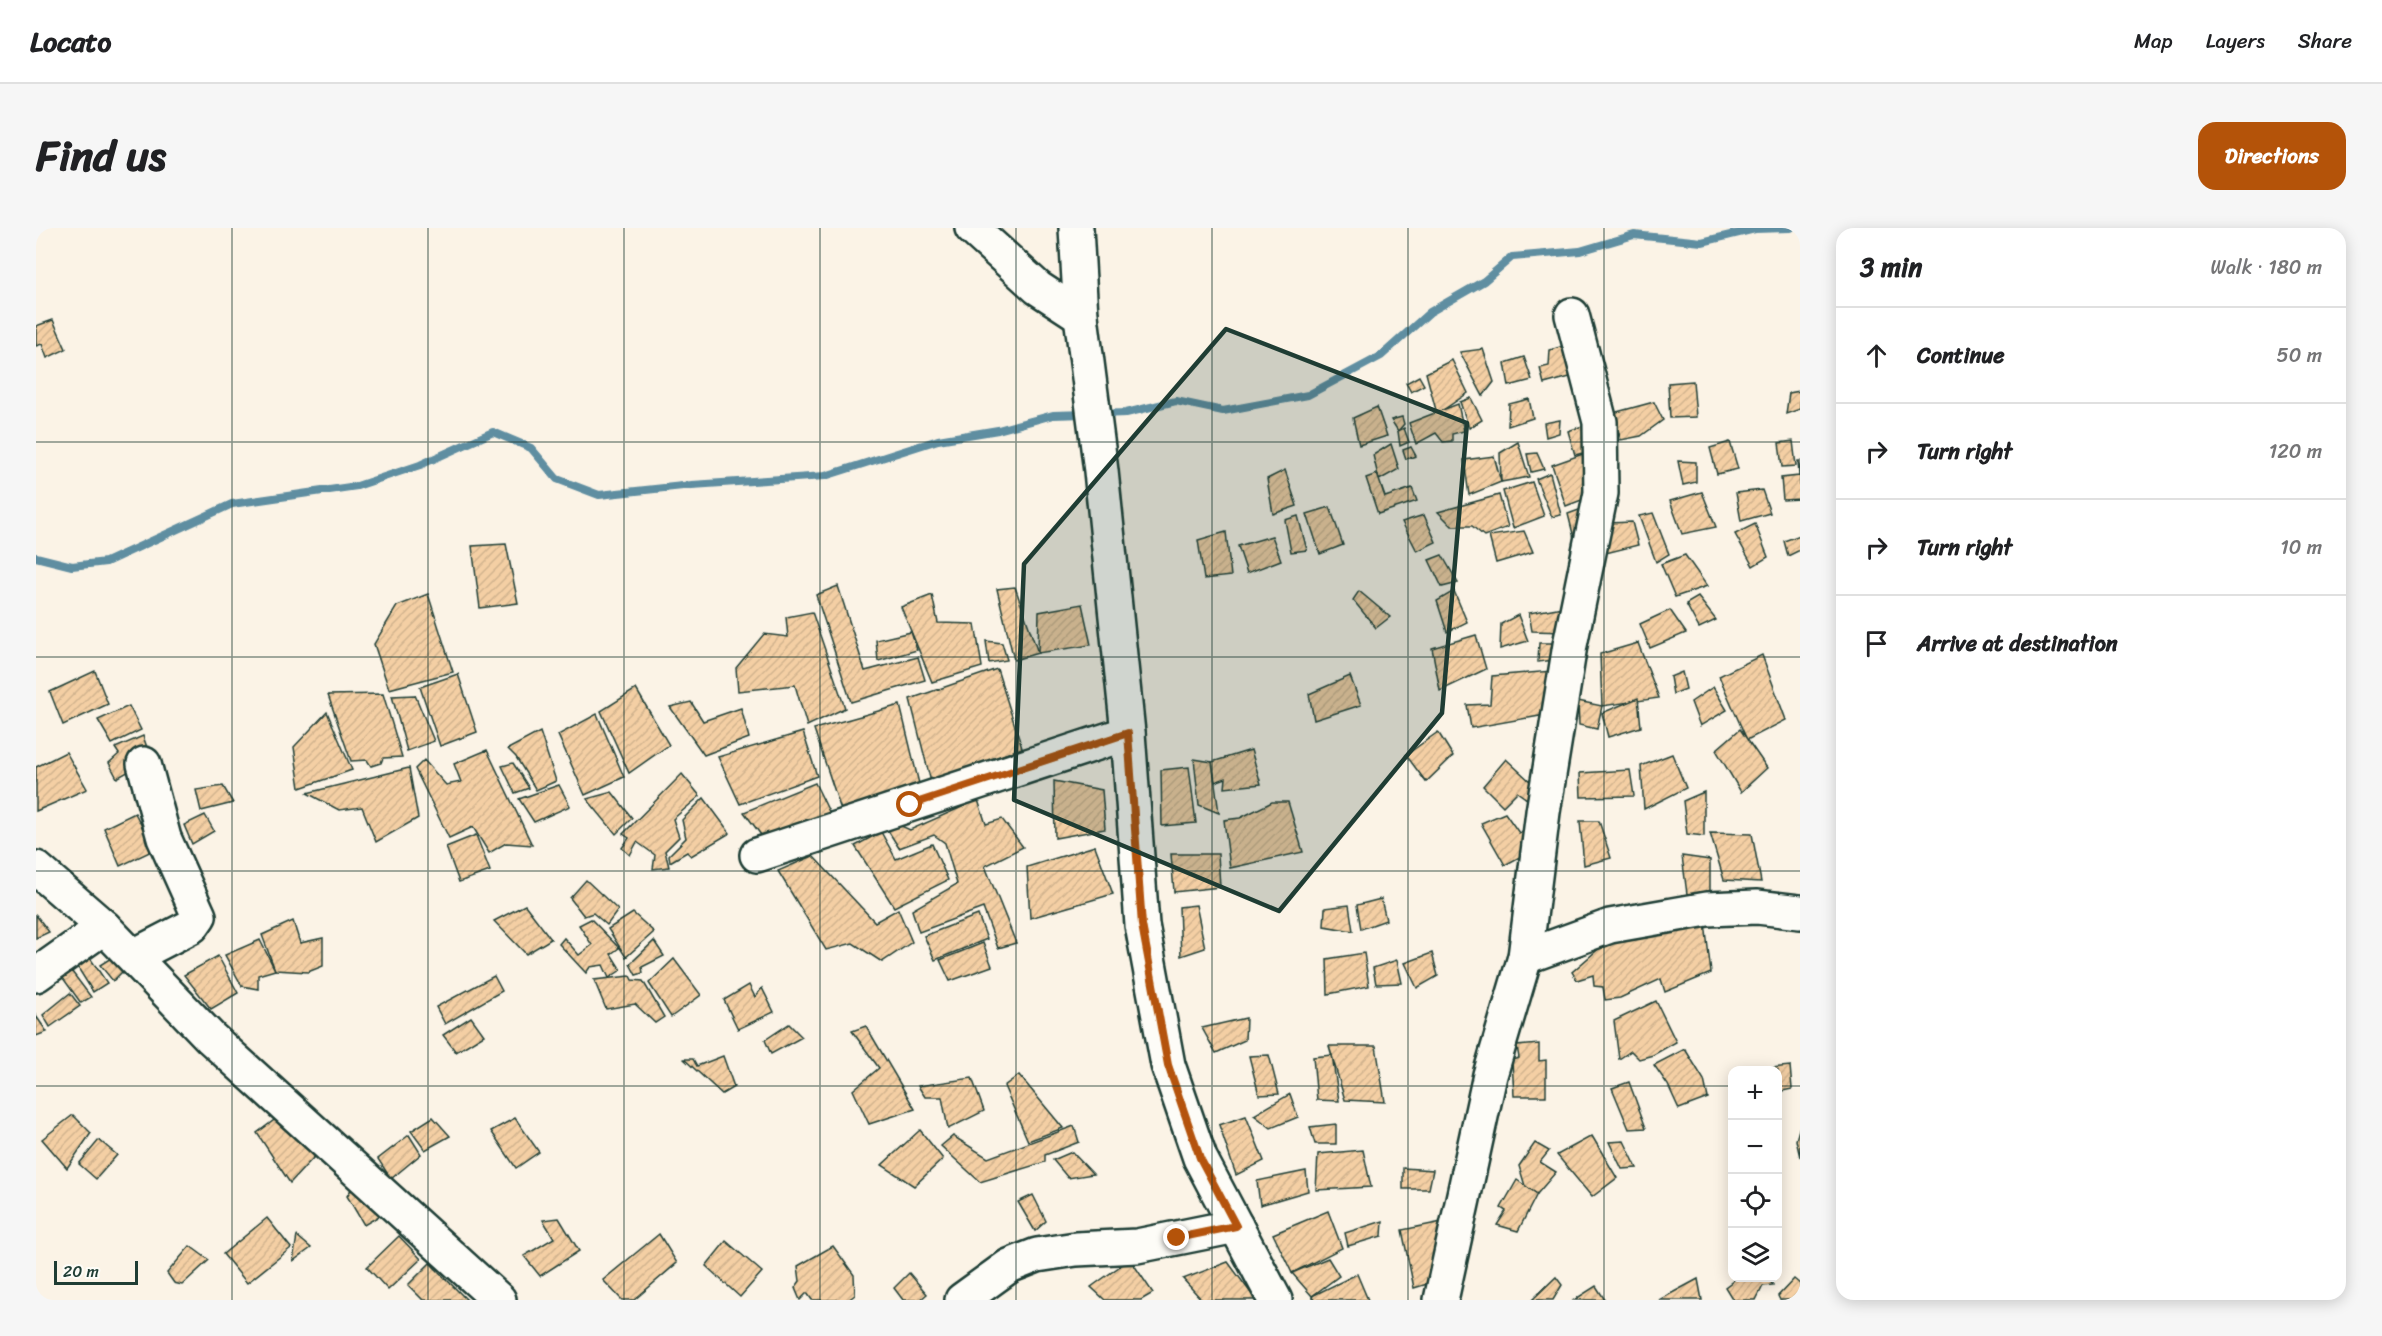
<!DOCTYPE html>
<meta charset="utf-8">
<style>
body{margin:0;font-family:Sriracha,sans-serif;background:#f6f6f6;color:#202124}
.controls{position:absolute;right:18px;bottom:18px;display:grid;overflow:hidden;border-radius:12px;box-shadow:0 3px 15px #0003}
.controls button{width:54px;height:54px;display:grid;place-items:center;padding:0;border:0;border-bottom:2px solid #e0e0e0;background:#fff;color:#202124;font:30px sans-serif}
.scale{position:absolute;left:18px;bottom:15px;width:84px;box-sizing:border-box;padding-left:6px;border:3px solid #1f3d34;border-top:0;font-size:16px;line-height:21px;white-space:nowrap;color:#1f3d34;-webkit-text-stroke:4px #fdfcf7;paint-order:stroke}
.stop{position:absolute;width:18px;height:18px;margin:-14px;border:4px solid #b45309;border-radius:50%;background:#fff}
.stop.end{background:#b45309;border-color:#fff;box-shadow:0 2px 6px #0008}
.list{margin:0;padding:0;list-style:none}
h2{display:flex;justify-content:space-between;align-items:center;height:78px;margin:0;padding:0 24px;font-size:26px}
h2 small{font-size:20px;font-weight:400;color:#757577}
.list li{display:grid;grid-template-columns:39px 1fr auto;gap:18px;align-items:center;box-sizing:border-box;height:96px;padding:0 24px;border-top:2px solid #e0e0e0}
.list b{display:block;font-size:22px;white-space:nowrap}
.list em{font-size:20px;font-style:normal;color:#757577}
.icon{flex:none;width:33px;height:33px;fill:none;stroke:currentColor;stroke-width:2;stroke-linecap:round;stroke-linejoin:round}
.map{position:relative;flex:none;width:1764px;height:1072px;overflow:hidden;border-radius:18px}
header{display:flex;align-items:center;gap:36px;box-sizing:border-box;height:84px;padding:0 30px;background:#fff;border-bottom:2px solid #e0e0e0}
header strong{font-size:28px}
nav{display:flex;gap:33px;margin-inline-start:auto;font-size:21px}
.intro{display:flex;align-items:center;justify-content:space-between;box-sizing:border-box;height:144px;padding:0 36px}
h1{margin:0;font-size:42px}
.button{padding:15px 27px;border-radius:18px;background:#b45309;color:#fff;font-size:21px;font-weight:700}
main{display:flex;gap:36px;padding:0 36px}
aside{flex:1;background:#fff;border-radius:18px;box-shadow:0 3px 15px #0003}
.map>svg:first-child{display:block}
</style>
<header>
<strong>Locato</strong>
<nav><a>Map</a><a>Layers</a><a>Share</a></nav>
</header>
<div class="intro"><h1>Find us</h1><a class="button">Directions</a></div>
<main>
<div class="map">
<svg width="1764" height="1072" viewBox="0 0 1764 1072">
<defs>
<pattern id="building-hatch" width="6" height="6" patternUnits="userSpaceOnUse" patternTransform="scale(1.5)"><rect width="6" height="6" fill="#f4cfa4"/><path d="M-1 1l2-2M0 6l6-6M5 7l2-2" fill="none" stroke="#d1b38e"/></pattern>
</defs>
<rect width="100%" height="100%" fill="#fbf3e6"/>
<filter id="ink" filterUnits="userSpaceOnUse"><feTurbulence type="fractalNoise" baseFrequency=".0167" numOctaves="2"/><feDisplacementMap in="SourceGraphic" scale="12" xChannelSelector="R" yChannelSelector="G"/><feConvolveMatrix kernelMatrix="1 2 1 2 8 2 1 2 1" color-interpolation-filters="sRGB"/></filter>
<g filter="url(#ink)">
<g fill="none" stroke-linecap="round" stroke-linejoin="round">
<g stroke="#5f8ea1" stroke-width="8">
<polyline points="1063,186 1090,185 1140,173 1187,183 1272,167 1345,128 1394,84 1448,53 1476,29 1544,23 1598,7 1666,14 1719,1 1755,0"/>
<polyline points="0,329 36,338 70,334 196,276 321,258 384,237 457,204 495,220 521,251 563,267 656,257 789,248 902,212 962,202 1017,187 1050,186"/>
</g>
</g>
<g fill="url(#building-hatch)" stroke="#1f3d34" stroke-width="1.5">
<polygon points="17,92 30,121 11,130 6,116 0,118 0,98"/>
<polygon points="1540,114 1545,146 1508,156 1504,140 1513,138 1514,122"/>
<polygon points="1447,121 1458,154 1447,168 1424,124"/>
<polygon points="1488,129 1496,152 1473,158 1469,135"/>
<polygon points="1416,132 1432,165 1401,186 1390,145"/>
<polygon points="1383,148 1388,157 1375,164 1370,155"/>
<polygon points="1657,153 1660,189 1634,190 1632,155"/>
<polygon points="1764,163 1764,181 1750,186 1753,165"/>
<polygon points="1435,170 1446,192 1433,200 1424,174"/>
<polygon points="1493,171 1497,190 1472,198 1473,176"/>
<polygon points="1618,174 1627,192 1605,208 1585,212 1577,185"/>
<polygon points="1422,176 1428,203 1416,206 1416,213 1407,214 1400,205 1380,216 1373,195"/>
<polygon points="1341,179 1351,208 1323,217 1317,190"/>
<polygon points="1366,189 1368,196 1362,203 1355,192"/>
<polygon points="1524,192 1523,205 1510,209 1508,195"/>
<polygon points="1555,195 1558,222 1539,227 1532,203"/>
<polygon points="1368,200 1373,214 1364,218 1362,203"/>
<polygon points="1757,213 1760,238 1746,239 1743,215"/>
<polygon points="1482,214 1493,249 1465,254 1464,225"/>
<polygon points="1694,214 1702,241 1681,246 1674,220"/>
<polygon points="1355,216 1363,241 1343,252 1337,227"/>
<polygon points="1375,219 1380,228 1370,231 1367,222"/>
<polygon points="1558,222 1556,268 1530,278 1516,237"/>
<polygon points="1501,225 1508,241 1495,244 1491,226"/>
<polygon points="1458,228 1465,254 1433,267 1428,232"/>
<polygon points="1642,233 1660,234 1660,254 1647,257"/>
<polygon points="1762,233 1764,233 1764,271 1747,272 1745,250 1763,248"/>
<polygon points="1249,242 1261,278 1237,286 1231,251"/>
<polygon points="1514,245 1525,287 1516,289 1500,251"/>
<polygon points="1341,246 1349,269 1376,260 1381,273 1342,286 1330,250"/>
<polygon points="1496,254 1508,288 1477,300 1467,263"/>
<polygon points="1726,262 1734,285 1705,293 1700,265"/>
<polygon points="1666,264 1680,299 1646,306 1634,273"/>
<polygon points="1463,267 1472,299 1448,308 1436,298 1416,298 1402,284"/>
<polygon points="1294,279 1307,317 1284,326 1271,286"/>
<polygon points="1551,279 1539,314 1532,286"/>
<polygon points="1617,285 1633,326 1620,334 1603,288"/>
<polygon points="1388,287 1400,314 1381,323 1366,294"/>
<polygon points="1262,288 1271,322 1255,324 1249,292"/>
<polygon points="1596,294 1602,317 1562,327 1573,295"/>
<polygon points="1719,296 1732,329 1717,338 1699,306"/>
<polygon points="1488,303 1497,324 1460,335 1453,308"/>
<polygon points="1190,304 1195,348 1168,351 1162,312"/>
<polygon points="1764,307 1764,322 1752,328 1748,313"/>
<polygon points="1236,308 1245,332 1211,345 1202,318"/>
<polygon points="470,316 482,375 444,380 436,318"/>
<polygon points="1406,327 1422,355 1406,359 1393,332"/>
<polygon points="1649,327 1671,358 1639,369 1625,336"/>
<polygon points="802,358 829,443 882,429 889,452 815,474 780,367"/>
<polygon points="979,359 1002,425 978,432 961,361"/>
<polygon points="1323,363 1354,389 1340,400 1317,372"/>
<polygon points="1418,363 1431,394 1411,404 1401,373"/>
<polygon points="392,366 417,444 353,461 338,416 361,378"/>
<polygon points="896,367 902,395 939,396 946,439 896,454 865,379"/>
<polygon points="1662,369 1680,392 1663,400 1650,376"/>
<polygon points="1046,376 1055,417 1002,425 1003,384"/>
<polygon points="1527,379 1529,404 1496,403 1493,385"/>
<polygon points="1634,382 1650,405 1614,420 1604,396"/>
<polygon points="776,384 809,480 771,498 759,457 702,463 700,440 728,406 752,409 750,389"/>
<polygon points="1482,387 1492,413 1464,421 1465,396"/>
<polygon points="875,404 881,422 842,433 840,412"/>
<polygon points="1440,407 1450,441 1404,463 1396,420"/>
<polygon points="950,413 966,415 971,432 953,435"/>
<polygon points="1503,415 1522,415 1519,432 1502,434"/>
<polygon points="1602,415 1623,470 1566,478 1564,426"/>
<polygon points="1726,427 1750,492 1711,512 1683,448"/>
<polygon points="961,441 986,520 895,554 874,471"/>
<polygon points="59,443 72,476 27,497 14,464"/>
<polygon points="1516,443 1509,487 1435,500 1431,477 1454,476 1456,448"/>
<polygon points="1646,444 1650,461 1637,466 1634,449"/>
<polygon points="422,446 441,504 404,518 384,459"/>
<polygon points="1314,448 1325,477 1278,492 1273,466"/>
<polygon points="1677,459 1691,482 1664,498 1655,474"/>
<polygon points="600,461 633,517 593,545 565,483"/>
<polygon points="347,466 366,529 347,530 345,535 335,538 331,532 315,533 292,467"/>
<polygon points="379,467 398,513 371,523 356,468"/>
<polygon points="1602,470 1605,499 1572,509 1566,485"/>
<polygon points="1542,473 1566,478 1561,501 1543,497"/>
<polygon points="655,474 667,493 705,480 713,510 668,527 634,479"/>
<polygon points="864,477 885,564 807,588 778,501"/>
<polygon points="93,478 105,502 76,516 62,492"/>
<polygon points="291,484 316,542 264,560 258,519"/>
<polygon points="561,486 588,549 549,567 522,507"/>
<polygon points="1704,501 1731,540 1705,564 1680,522"/>
<polygon points="504,504 520,553 500,562 480,529 472,521"/>
<polygon points="767,504 781,548 704,576 682,529"/>
<polygon points="1402,504 1417,528 1390,554 1370,527"/>
<polygon points="107,508 115,531 81,550 73,535 83,526 79,520"/>
<polygon points="451,522 496,617 470,615 453,625 437,599 413,610 379,541 388,532 410,557 425,554 418,536"/>
<polygon points="1215,522 1225,556 1189,560 1190,550 1179,554 1176,534"/>
<polygon points="30,524 51,561 0,583 0,539"/>
<polygon points="1636,526 1650,560 1608,581 1605,538"/>
<polygon points="1158,531 1176,534 1183,585 1163,577"/>
<polygon points="1470,531 1510,568 1498,576 1481,564 1467,578 1447,558"/>
<polygon points="477,535 493,560 479,565 466,538"/>
<polygon points="1153,539 1160,595 1126,598 1125,542"/>
<polygon points="373,540 382,590 340,614 326,579 303,582 271,565"/>
<polygon points="1594,542 1598,568 1545,569 1544,545"/>
<polygon points="646,546 664,568 637,591 643,609 629,623 633,639 617,641 619,627 601,614 594,627 586,620 593,610 587,606"/>
<polygon points="1018,553 1066,562 1069,601 1019,610"/>
<polygon points="779,555 797,592 731,615 708,584"/>
<polygon points="523,557 534,578 498,594 483,571"/>
<polygon points="187,558 197,575 165,583 160,562"/>
<polygon points="576,564 596,590 580,606 551,571"/>
<polygon points="1668,564 1668,608 1651,606 1647,573"/>
<polygon points="668,570 694,605 655,628 651,624 634,634 633,627 650,610 646,592"/>
<polygon points="942,572 950,596 966,591 987,619 949,638 980,715 962,720 947,680 883,704 876,682 921,656 909,615 898,607 863,620 851,601 861,596 874,602"/>
<polygon points="1236,574 1252,574 1267,624 1194,640 1188,592 1204,590"/>
<polygon points="99,585 118,622 84,638 68,600"/>
<polygon points="1469,585 1483,605 1499,596 1493,624 1469,637 1445,595"/>
<polygon points="169,587 178,603 156,616 148,597"/>
<polygon points="1544,593 1563,593 1575,630 1548,637"/>
<polygon points="845,604 860,631 896,616 912,652 858,679 819,618"/>
<polygon points="1674,605 1716,606 1725,654 1688,652"/>
<polygon points="440,607 454,643 423,654 410,619"/>
<polygon points="1059,618 1077,666 994,690 991,639"/>
<polygon points="1135,626 1182,626 1184,659 1138,664"/>
<polygon points="777,628 839,694 862,681 876,714 846,734 817,715 790,722 742,643"/>
<polygon points="1646,628 1674,632 1674,665 1651,666"/>
<polygon points="550,652 582,682 571,697 557,685 548,688 534,670"/>
<polygon points="1345,671 1350,692 1325,701 1321,677"/>
<polygon points="489,677 515,711 490,726 458,693"/>
<polygon points="1160,677 1169,720 1145,728 1143,679"/>
<polygon points="1313,677 1317,703 1288,698 1289,680"/>
<polygon points="597,685 618,704 590,729 572,701"/>
<polygon points="0,687 13,704 0,710"/>
<polygon points="942,687 951,711 899,732 888,708"/>
<polygon points="555,691 583,720 575,726 585,742 573,750 567,737 554,739 550,745 523,716 528,710 543,727 556,717 543,697"/>
<polygon points="257,693 264,715 287,710 287,738 272,744 239,742 226,707"/>
<polygon points="1669,695 1675,745 1629,764 1625,751 1584,770 1569,772 1567,759 1558,758 1557,747 1541,752 1536,744 1566,718 1617,700"/>
<polygon points="224,712 239,742 222,747 222,761 206,758 189,727"/>
<polygon points="618,713 628,728 606,739 607,745 600,747 594,736"/>
<polygon points="947,715 956,738 914,753 904,732"/>
<polygon points="83,725 91,739 77,753 64,737"/>
<polygon points="1328,725 1333,758 1292,766 1291,731"/>
<polygon points="1396,725 1402,748 1381,760 1369,735"/>
<polygon points="52,727 71,755 57,764 39,735"/>
<polygon points="182,728 202,765 175,781 148,747"/>
<polygon points="638,731 665,767 635,789 613,755"/>
<polygon points="1361,732 1366,755 1340,756 1337,740"/>
<polygon points="33,740 55,769 45,775 24,746"/>
<polygon points="458,748 466,763 409,796 400,779"/>
<polygon points="594,748 596,752 607,753 628,789 619,795 599,776 570,781 558,752"/>
<polygon points="713,757 719,769 726,760 738,784 702,801 688,772"/>
<polygon points="34,765 44,778 14,799 7,787"/>
<polygon points="1620,773 1640,814 1617,827 1603,831 1595,823 1583,831 1578,793"/>
<polygon points="0,788 11,804 0,808"/>
<polygon points="435,789 448,807 420,824 407,807"/>
<polygon points="1210,790 1209,812 1180,825 1166,800"/>
<polygon points="753,796 766,809 735,826 729,812"/>
<polygon points="830,798 879,881 833,896 817,862 843,840 816,803"/>
<polygon points="1503,816 1503,833 1510,832 1510,868 1478,868 1476,832 1483,830 1481,818"/>
<polygon points="1293,818 1340,818 1349,874 1309,872"/>
<polygon points="1649,821 1668,852 1672,870 1643,881 1632,857 1618,837"/>
<polygon points="1233,827 1243,866 1223,867 1213,828"/>
<polygon points="1296,827 1303,873 1281,872 1277,829"/>
<polygon points="687,828 698,859 686,866 648,831 657,831 661,838"/>
<polygon points="1754,838 1756,861 1742,864 1742,842 1717,842"/>
<polygon points="983,847 1027,900 992,913 968,858"/>
<polygon points="936,850 948,883 912,901 906,869 889,869 882,858"/>
<polygon points="1593,854 1610,900 1593,901 1576,860"/>
<polygon points="1254,866 1262,889 1235,900 1218,887"/>
<polygon points="37,887 55,905 31,940 6,911"/>
<polygon points="245,887 279,917 279,928 254,955 221,905"/>
<polygon points="1210,888 1228,933 1200,947 1183,897"/>
<polygon points="397,889 414,908 389,922 375,903"/>
<polygon points="479,890 503,924 480,940 455,903"/>
<polygon points="1300,896 1300,916 1279,916 1274,899"/>
<polygon points="1038,898 1043,914 1009,927 1009,934 944,954 905,918 917,908 952,930"/>
<polygon points="1764,898 1764,929 1760,912"/>
<polygon points="884,902 907,931 878,958 846,937"/>
<polygon points="373,907 385,926 355,951 342,931"/>
<polygon points="1556,908 1581,950 1556,969 1521,927"/>
<polygon points="63,912 81,927 60,951 43,936"/>
<polygon points="1588,913 1601,940 1586,941 1573,914"/>
<polygon points="1499,915 1513,923 1504,934 1520,944 1501,966 1489,958 1483,938"/>
<polygon points="1327,922 1335,959 1280,962 1282,926"/>
<polygon points="1036,924 1057,946 1032,950 1017,932"/>
<polygon points="1367,940 1397,942 1393,961 1367,961"/>
<polygon points="1270,943 1272,963 1224,977 1221,953"/>
<polygon points="1481,952 1501,966 1482,1003 1461,997 1470,983 1465,980"/>
<polygon points="320,953 348,985 328,997 311,968"/>
<polygon points="997,967 1010,993 999,1003 982,974"/>
<polygon points="1292,983 1306,1020 1256,1045 1237,1006"/>
<polygon points="231,990 255,1020 211,1055 187,1026"/>
<polygon points="523,990 543,1023 504,1048 488,1028 518,1010 507,992"/>
<polygon points="1347,993 1346,1008 1312,1018 1309,1005"/>
<polygon points="1406,994 1401,1053 1378,1060 1366,1002"/>
<polygon points="623,1006 641,1035 598,1072 586,1072 567,1052"/>
<polygon points="261,1008 275,1020 257,1033"/>
<polygon points="363,1008 385,1031 352,1062 331,1039"/>
<polygon points="690,1013 726,1044 704,1069 670,1038"/>
<polygon points="154,1018 173,1032 146,1057 138,1055 131,1045"/>
<polygon points="797,1018 818,1047 819,1067 812,1072 776,1072 771,1065 764,1072 759,1060 764,1053 762,1038"/>
<polygon points="1292,1030 1303,1048 1276,1068 1256,1045"/>
<polygon points="1094,1031 1117,1065 1105,1072 1069,1072 1055,1059"/>
<polygon points="1192,1034 1220,1072 1166,1072 1147,1051"/>
<polygon points="394,1035 431,1072 387,1072 372,1057"/>
<polygon points="873,1045 891,1066 884,1072 867,1072 858,1060"/>
<polygon points="1321,1046 1332,1072 1279,1072 1276,1068"/>
<polygon points="1520,1049 1526,1057 1517,1072 1496,1072"/>
<polygon points="1701,1050 1732,1050 1737,1057 1727,1058 1720,1072 1697,1072 1689,1059"/>
<polygon points="1662,1051 1666,1072 1623,1072"/>
<polygon points="1758,1051 1764,1056 1764,1072 1744,1072 1742,1068"/>
<polygon points="1560,1058 1569,1072 1538,1072"/>
</g>
<g fill="none" stroke-linecap="round" stroke-linejoin="round">
<defs>
<g id="minor">
<polyline points="936,0 1002,60 1045,88"/>
<polyline points="1040,0 1045,88 1065,243 1092,505 1106,697 1132,837 1164,930 1239,1072"/>
<polyline points="721,627 1092,505"/>
<polyline points="0,640 68,699 175,810 463,1072"/>
<polyline points="98,728 156,698 163,688 128,610 108,536"/>
<polyline points="1489,729 1574,698 1671,681 1721,679 1764,684"/>
<polyline points="0,747 68,699"/>
<polyline points="926,1072 973,1038 1001,1027 1040,1021 1101,1018 1200,998"/>
<polyline points="1405,1072 1454,847 1489,729 1507,584 1534,417 1565,265 1564,194 1536,87"/>
</g>
</defs>
<use href="#minor" stroke="#1f3d34" stroke-width="38"/>
<use href="#minor" stroke="#fdfcf7" stroke-width="33"/>
</g>
</g>
<g fill="none" stroke-linecap="round" stroke-linejoin="round" filter="url(#ink)">
<polyline stroke="#b45309" stroke-width="8" points="874,577 1092,505 1106,697 1132,837 1164,930 1200,998 1141,1010"/>
</g>
<path fill="#1f3d34" fill-opacity="0.2" stroke="#1f3d34" stroke-width="4.5" stroke-linejoin="round" d="M1190 101 1431 195 1406 485 1243 683 978 572 988 336Z"/>
<path fill="none" stroke="#1f3d34" stroke-width="1.5" stroke-opacity="0.55" d="M196 0V1072M392 0V1072M588 0V1072M784 0V1072M980 0V1072M1176 0V1072M1372 0V1072M1568 0V1072M0 214H1764M0 429H1764M0 643H1764M0 858H1696M1742 858H1764"/>
</svg>
<div class="controls">
<button>+</button>
<button>−</button>
<button><svg class="icon" aria-label="locate" viewBox="0 0 24 24"><circle cx="12" cy="12" r="6"/><path d="M12 2v4M12 18v4M2 12h4M18 12h4"/></svg></button>
<button><svg class="icon" aria-label="layers" viewBox="0 0 24 24"><path d="M12 4l9 5-9 5-9-5zM3 14l9 5 9-5"/></svg></button>
</div>
<div class="scale">20 m</div>
<div class="stop" style="left:874px;top:577px"></div>
<div class="stop end" style="left:1141px;top:1010px"></div>
</div>
<aside>
<h2>3 min<small>Walk · 180 m</small></h2>
<ul class="list">
<li><svg class="icon" aria-label="ahead" viewBox="0 0 24 24"><path d="M12 20V5M6 11l6-6 6 6"/></svg><div><b>Continue</b></div><em>50 m</em></li>
<li><svg class="icon" aria-label="right" viewBox="0 0 24 24"><path d="M7 20v-9h11M14 6l5 5-5 5"/></svg><div><b>Turn right</b></div><em>120 m</em></li>
<li><svg class="icon" aria-label="right" viewBox="0 0 24 24"><path d="M7 20v-9h11M14 6l5 5-5 5"/></svg><div><b>Turn right</b></div><em>10 m</em></li>
<li><svg class="icon" aria-label="arrive" viewBox="0 0 24 24"><path d="M6 21V4h12l-3 4 3 4H6"/></svg><div><b>Arrive at destination</b></div></li>
</ul>
</aside>
</main>
